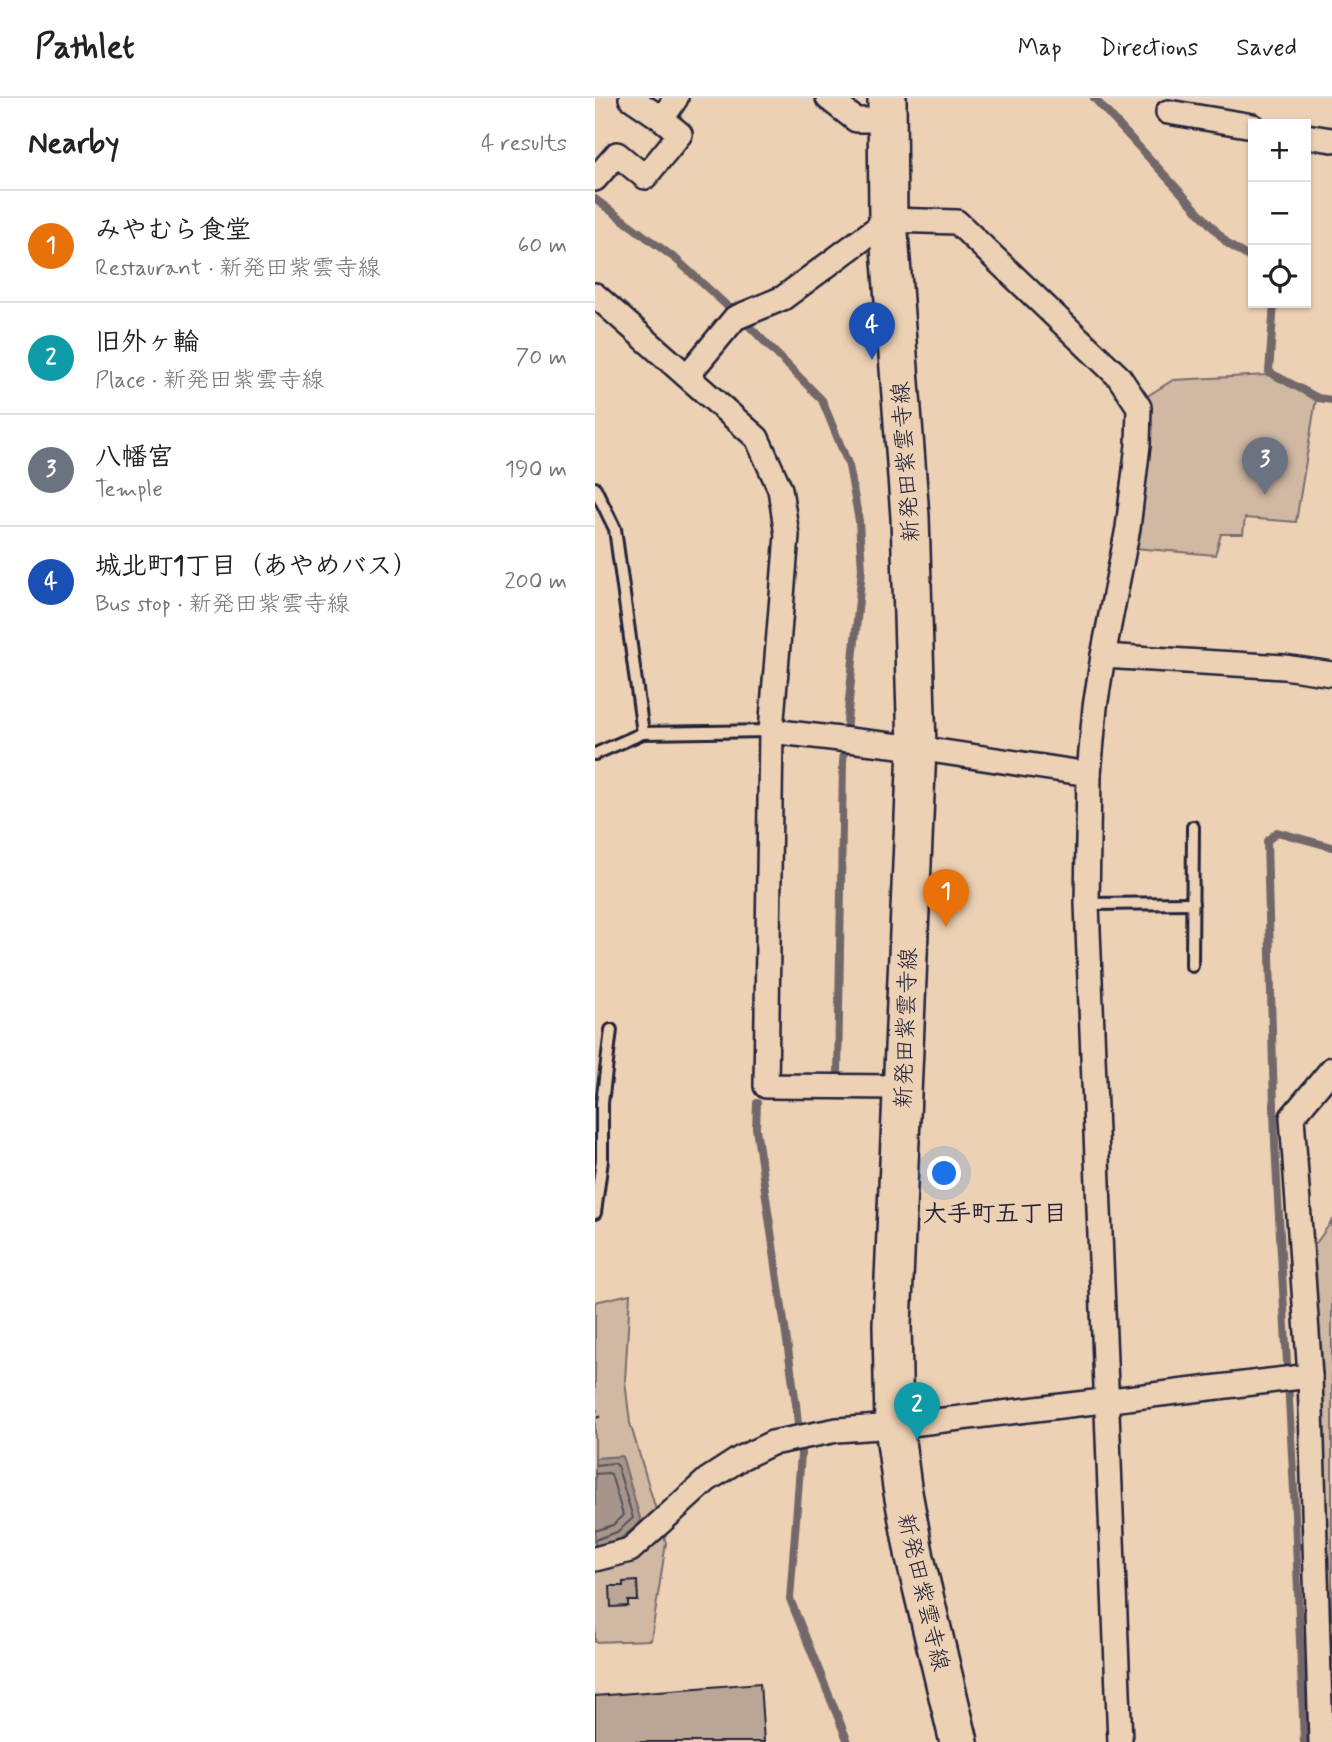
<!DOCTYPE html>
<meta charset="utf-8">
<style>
body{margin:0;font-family:Mynerve,"Klee One",sans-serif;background:#f6f6f6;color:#222}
.controls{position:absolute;right:21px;top:21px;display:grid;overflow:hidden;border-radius:0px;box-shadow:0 2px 5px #0004}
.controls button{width:63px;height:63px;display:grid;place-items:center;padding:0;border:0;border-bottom:2px solid #e0e0e0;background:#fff;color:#222;font:35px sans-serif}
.you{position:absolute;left:350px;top:1076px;width:24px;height:24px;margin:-18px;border:5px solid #fff;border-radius:50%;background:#1a73e8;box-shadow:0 0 0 10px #1a73e833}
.badge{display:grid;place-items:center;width:46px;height:46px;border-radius:50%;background:#c8321e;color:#fff;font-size:23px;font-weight:700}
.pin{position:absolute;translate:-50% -58px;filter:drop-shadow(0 2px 4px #0008)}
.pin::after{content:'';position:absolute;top:37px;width:24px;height:21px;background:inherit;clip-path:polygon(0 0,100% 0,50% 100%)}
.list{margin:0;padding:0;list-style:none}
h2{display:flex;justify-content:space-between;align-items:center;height:91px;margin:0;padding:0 28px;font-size:30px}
h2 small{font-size:23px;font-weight:400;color:#767676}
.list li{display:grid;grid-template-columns:46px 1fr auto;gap:21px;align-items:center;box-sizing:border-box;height:112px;padding:0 28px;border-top:2px solid #e0e0e0}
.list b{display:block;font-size:26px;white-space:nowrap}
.list p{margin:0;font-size:23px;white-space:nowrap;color:#767676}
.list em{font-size:23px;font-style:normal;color:#767676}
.icon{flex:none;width:38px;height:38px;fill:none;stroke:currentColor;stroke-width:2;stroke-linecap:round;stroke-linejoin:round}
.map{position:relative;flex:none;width:737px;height:1644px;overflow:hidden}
header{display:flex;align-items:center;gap:42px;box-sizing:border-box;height:98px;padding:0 35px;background:#fff;border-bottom:2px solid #e0e0e0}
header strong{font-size:33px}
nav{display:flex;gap:38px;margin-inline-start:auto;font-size:24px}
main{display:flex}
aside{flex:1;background:#fff}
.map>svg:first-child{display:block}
</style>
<header>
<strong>Pathlet</strong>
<nav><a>Map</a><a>Directions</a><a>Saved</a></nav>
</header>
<main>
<aside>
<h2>Nearby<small>4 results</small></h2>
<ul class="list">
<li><span class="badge" style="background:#e8710a">1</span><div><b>みやむら食堂</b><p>Restaurant · 新発田紫雲寺線</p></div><em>60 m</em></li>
<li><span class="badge" style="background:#0f9aa8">2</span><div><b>旧外ヶ輪</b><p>Place · 新発田紫雲寺線</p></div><em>70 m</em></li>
<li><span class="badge" style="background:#6b7280">3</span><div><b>八幡宮</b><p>Temple</p></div><em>190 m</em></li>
<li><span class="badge" style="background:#1a4fb4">4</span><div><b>城北町1丁目（あやめバス）</b><p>Bus stop · 新発田紫雲寺線</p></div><em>200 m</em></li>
</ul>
</aside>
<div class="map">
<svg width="737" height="1644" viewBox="0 0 737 1644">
<rect width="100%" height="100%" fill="#edd1b4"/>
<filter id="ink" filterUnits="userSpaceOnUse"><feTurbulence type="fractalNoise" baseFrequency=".0143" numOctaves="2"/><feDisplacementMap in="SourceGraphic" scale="14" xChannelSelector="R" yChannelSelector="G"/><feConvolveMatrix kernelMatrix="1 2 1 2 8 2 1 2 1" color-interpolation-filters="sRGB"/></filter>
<g filter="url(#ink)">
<g fill="#d0b8a3" stroke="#796d6f" stroke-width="2">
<polygon points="673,277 721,301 701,424 650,420 648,436 626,436 620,457 528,449 549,300 578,282"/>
<polygon points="737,1123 737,1589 719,1148"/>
<polygon points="35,1196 30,1283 35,1325 71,1445 56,1542 0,1544 0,1204"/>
</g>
<polygon fill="#a7958b" stroke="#72676b" stroke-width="2" points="27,1358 46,1424 25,1441 0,1449 0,1360"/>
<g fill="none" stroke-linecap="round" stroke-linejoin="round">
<g stroke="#57505b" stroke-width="2">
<polyline points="0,1367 19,1365 22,1367 38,1420 22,1434 0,1442"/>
<polyline points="0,1376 13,1375 16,1376 28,1417 18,1427 0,1433"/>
</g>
<g stroke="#72676b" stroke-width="8">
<polyline points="499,0 633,146 658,162"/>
<polyline points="0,101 82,162 155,229 227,302 254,368 264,423 267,471 248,664 243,977"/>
<polyline points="679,205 674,274 723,300 737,302"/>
<polyline points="162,1005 161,1030 201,1306 206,1356 195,1501 253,1644"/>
<polyline points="709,1644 699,1393 680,1046 672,743 682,734 737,749"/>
</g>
</g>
<g fill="#baa696" stroke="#22223b" stroke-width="2">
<polygon points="42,1483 43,1503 33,1503 33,1508 16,1509 15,1488 28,1488 28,1484"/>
<polygon points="165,1585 169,1644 0,1644 0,1598"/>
</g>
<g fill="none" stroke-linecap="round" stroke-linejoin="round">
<defs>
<g id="service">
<polyline points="0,390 20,431 48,635"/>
<polyline points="0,656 48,635 176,633"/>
<polyline points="492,806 598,805"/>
<polyline points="597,868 598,729"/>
<polyline points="0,1115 7,1062 7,1005 16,932"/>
</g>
<g id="minor">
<polyline points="36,0 67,21"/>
<polyline points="233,0 261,22 291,22"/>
<polyline points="573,14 658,28"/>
<polyline points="711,38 737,42"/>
<polyline points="0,81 22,56 50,79 85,36 67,21 81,0"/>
<polyline points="0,197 162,340 185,391 192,437 176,633 171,988 308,989"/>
<polyline points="92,278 140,220 188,200 293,122 362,124 524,279 544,309 543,347 533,430 508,558 500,609 494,676 492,806 525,1644"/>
<polyline points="508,558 689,569 737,576"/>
<polyline points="176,633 322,650 494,676"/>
<polyline points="0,1461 35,1452 112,1382 146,1360 177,1345 242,1332 299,1328 715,1278"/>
<polyline points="726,1644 715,1278 697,1019 737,971"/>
</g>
<polyline id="primary" points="292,0 293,122 315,419 322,650 297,1227 299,1328 307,1389 320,1460 364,1644"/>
</defs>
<use href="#service" stroke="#22223b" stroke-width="16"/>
<use href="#minor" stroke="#22223b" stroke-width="28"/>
<use href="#primary" stroke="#22223b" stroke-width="42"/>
<polyline stroke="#22223b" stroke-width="4.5" stroke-dasharray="2 5" stroke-linecap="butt" points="0,1312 6,1323"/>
<use href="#service" stroke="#edd1b4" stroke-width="10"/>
<use href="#minor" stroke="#edd1b4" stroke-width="23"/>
<use href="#primary" stroke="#edd1b4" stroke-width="37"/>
</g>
</g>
<g text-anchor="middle" stroke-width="7" stroke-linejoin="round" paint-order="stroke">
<g font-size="23" fill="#22223b" stroke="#edd1b4">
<text transform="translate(310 364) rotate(-94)" y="8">新発田紫雲寺線</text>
<text transform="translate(310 930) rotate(-88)" y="8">新発田紫雲寺線</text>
<text transform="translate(329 1494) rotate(77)" y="8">新発田紫雲寺線</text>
</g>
<g font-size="24" font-weight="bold" fill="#22223b" stroke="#edd1b4">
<text x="400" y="1123">大手町五丁目</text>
</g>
</g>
</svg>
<div class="controls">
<button>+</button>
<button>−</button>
<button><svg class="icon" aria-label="locate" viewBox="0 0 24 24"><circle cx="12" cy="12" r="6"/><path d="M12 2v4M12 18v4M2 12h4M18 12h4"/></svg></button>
</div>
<div class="you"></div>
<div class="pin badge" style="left:351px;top:829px;background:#e8710a">1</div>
<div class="pin badge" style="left:322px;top:1342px;background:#0f9aa8">2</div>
<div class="pin badge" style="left:670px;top:397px;background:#6b7280">3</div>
<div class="pin badge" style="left:277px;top:262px;background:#1a4fb4">4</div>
</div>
</main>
